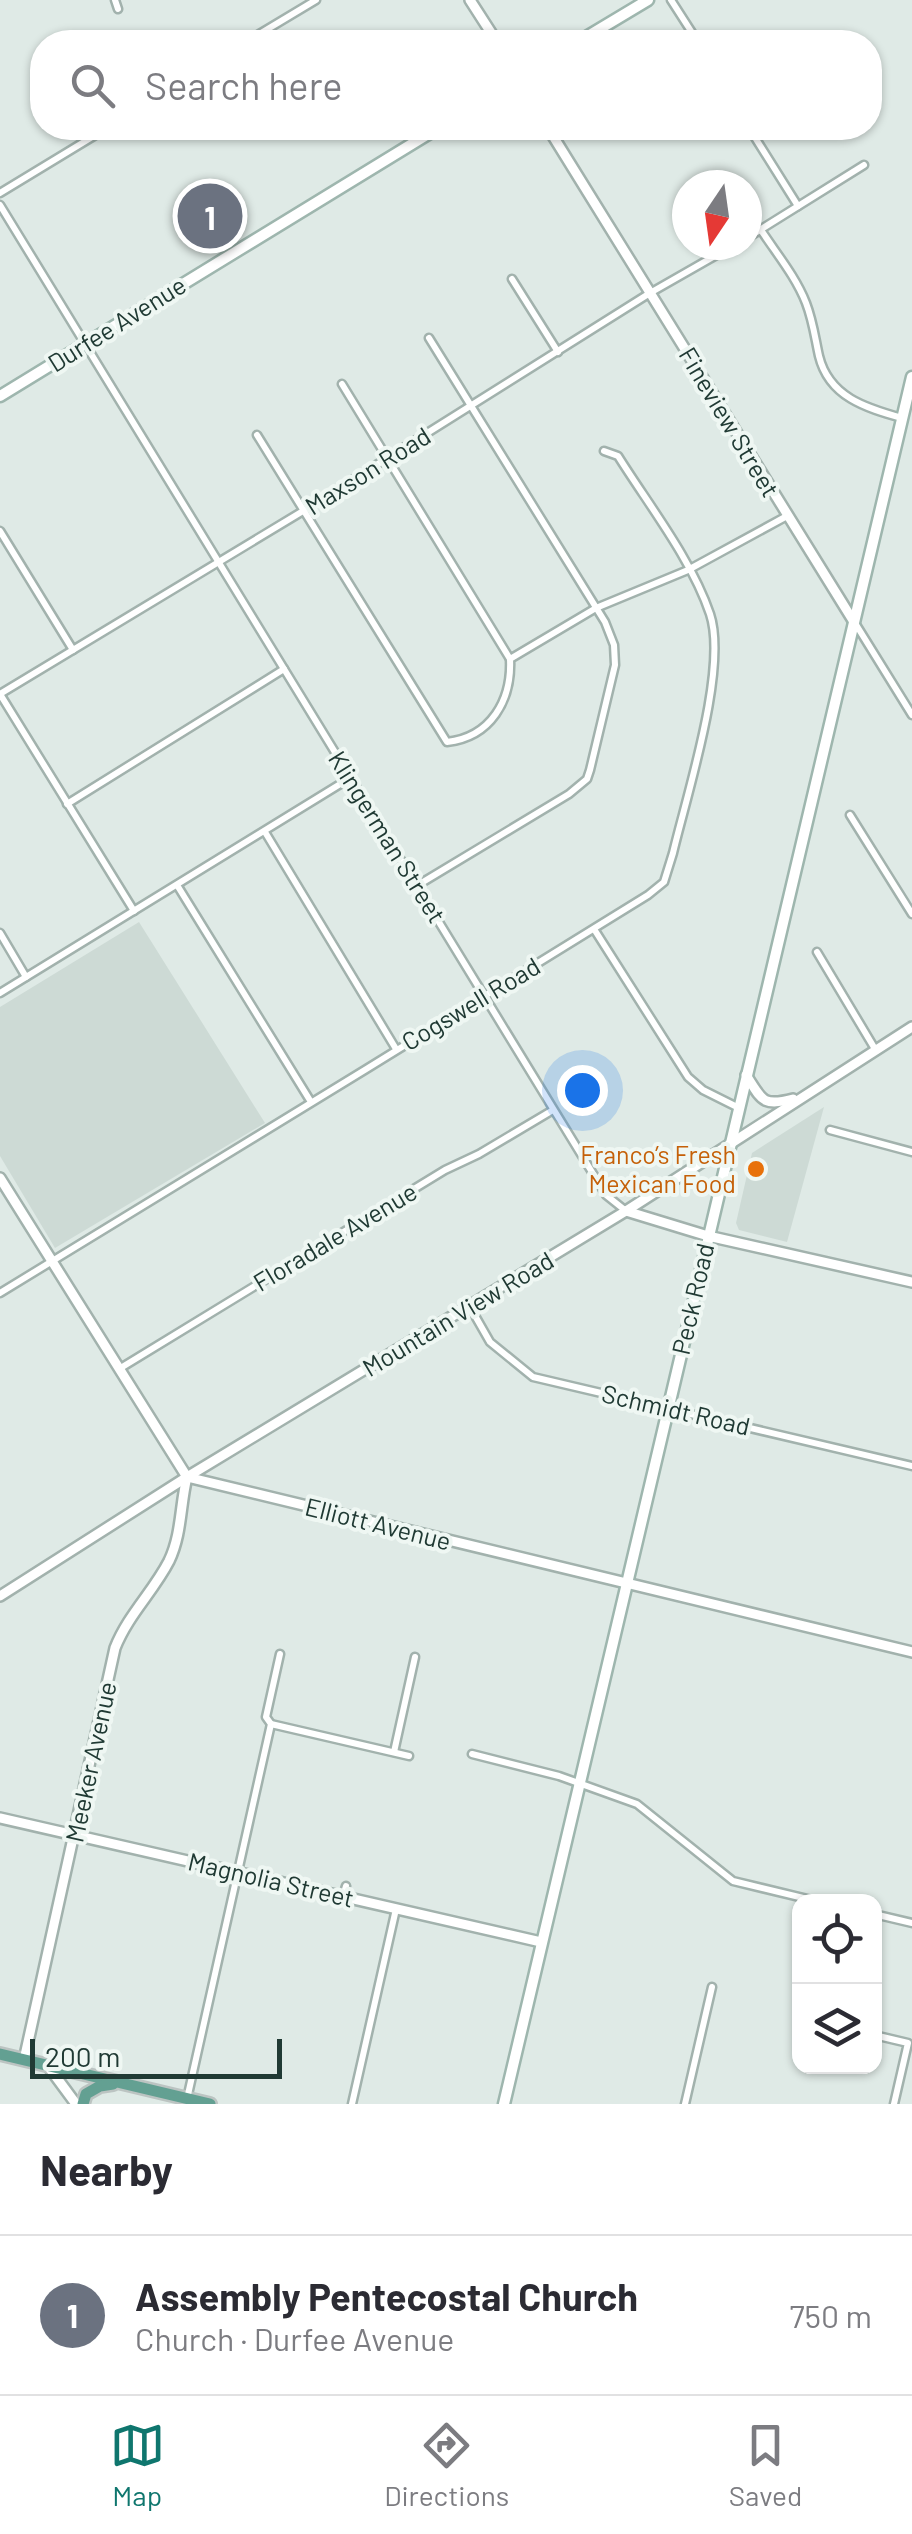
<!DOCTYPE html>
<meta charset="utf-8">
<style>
body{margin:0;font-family:Barlow,sans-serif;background:#f7f7f7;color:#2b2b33}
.controls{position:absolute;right:30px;bottom:30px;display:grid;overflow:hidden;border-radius:20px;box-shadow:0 2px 8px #0004}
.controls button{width:90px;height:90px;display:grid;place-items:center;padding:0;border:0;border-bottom:2px solid #e1e1e2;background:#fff;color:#2b2b33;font:50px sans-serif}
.compass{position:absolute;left:672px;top:170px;width:90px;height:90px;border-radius:50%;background:#fff;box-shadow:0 2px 8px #0004;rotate:193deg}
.scale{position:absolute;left:30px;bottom:25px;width:252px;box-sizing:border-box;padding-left:10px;border:5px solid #203a34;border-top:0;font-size:28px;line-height:35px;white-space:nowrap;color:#203a34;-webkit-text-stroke:8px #eff7f3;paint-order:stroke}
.you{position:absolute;left:582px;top:1090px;width:35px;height:35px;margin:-25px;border:8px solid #fff;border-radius:50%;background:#1a73e8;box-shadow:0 0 0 15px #1a73e833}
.badge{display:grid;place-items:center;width:65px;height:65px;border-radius:50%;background:#0f766e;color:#fff;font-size:32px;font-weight:700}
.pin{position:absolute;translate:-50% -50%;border:5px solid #fff;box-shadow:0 2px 10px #0006}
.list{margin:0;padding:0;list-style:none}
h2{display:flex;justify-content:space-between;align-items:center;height:130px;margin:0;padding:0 40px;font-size:42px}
h2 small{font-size:32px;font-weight:400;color:#7c7c81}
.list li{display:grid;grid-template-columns:65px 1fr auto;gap:30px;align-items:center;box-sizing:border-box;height:160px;padding:0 40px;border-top:2px solid #e1e1e2}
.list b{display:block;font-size:38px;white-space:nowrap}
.list p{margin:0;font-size:32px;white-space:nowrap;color:#7c7c81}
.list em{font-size:32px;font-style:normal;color:#7c7c81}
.icon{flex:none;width:55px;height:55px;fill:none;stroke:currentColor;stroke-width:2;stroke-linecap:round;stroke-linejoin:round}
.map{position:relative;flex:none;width:912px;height:2104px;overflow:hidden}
.search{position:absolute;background:#fff;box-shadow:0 2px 8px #0004;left:30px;right:30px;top:30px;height:110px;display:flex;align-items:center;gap:25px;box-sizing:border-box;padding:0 35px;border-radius:40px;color:#7c7c81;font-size:38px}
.sheet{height:290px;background:#fff}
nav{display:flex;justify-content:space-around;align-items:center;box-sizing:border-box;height:140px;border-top:2px solid #e1e1e2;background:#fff;font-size:28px;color:#7c7c81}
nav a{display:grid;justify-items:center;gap:5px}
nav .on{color:#0f766e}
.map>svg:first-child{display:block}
</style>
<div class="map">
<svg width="912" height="2104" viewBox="0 0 912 2104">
<rect width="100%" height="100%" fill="#dfeae6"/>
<g fill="#cddad5">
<polygon points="139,922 265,1123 55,1248 0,1156 0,1007"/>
<polygon points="824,1107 787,1242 739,1230 736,1223 752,1153"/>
</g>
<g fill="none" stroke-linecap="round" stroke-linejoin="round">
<defs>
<g id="minor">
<polyline points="115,0 118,9"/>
<polyline points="671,0 698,42"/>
<polyline points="246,42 316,0"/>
<polyline points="749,128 798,206"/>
<polyline points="0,193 107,128"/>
<polyline points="0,205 606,1195 626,1211"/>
<path d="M761 230C776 253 796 277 806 303 813 321 815 338 819 356 829 397 866 408 902 418"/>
<polyline points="747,238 864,165"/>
<polyline points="512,279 558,352"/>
<polyline points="342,384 510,659"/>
<path d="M257 435 447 742C491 737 512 700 510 659L596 608 688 570 787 516"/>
<polyline points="0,531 73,650"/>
<polyline points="855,623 912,715"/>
<polyline points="0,694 303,511 650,293 734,245"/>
<polyline points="0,694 134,911"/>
<polyline points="67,804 284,669"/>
<polyline points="850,815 912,914"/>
<polyline points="265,832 396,1049"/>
<polyline points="177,885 311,1102"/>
<polyline points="418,885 569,794 587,779 590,770 615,665 614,645 605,622 429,338"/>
<polyline points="594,929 688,1077 703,1090 739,1108"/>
<polyline points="0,933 26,977"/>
<polyline points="817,952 875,1049"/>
<polyline points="0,993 350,778"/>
<polyline points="830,1130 912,1152"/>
<path d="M0 1293C216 1161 433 1029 648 895L664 882 673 853C687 794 728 668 710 614 692 560 648 504 618 456L604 451"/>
<polyline points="470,1307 490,1342 533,1377 912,1466"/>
<polyline points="119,1369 445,1170 479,1154 553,1110"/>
<polyline points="271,1724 409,1756"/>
<polyline points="394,1752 415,1657"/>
<polyline points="472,1754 559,1776 637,1804 733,1881 820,1902"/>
<polyline points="343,1896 346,1886"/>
<polyline points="874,1914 912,1923"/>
<polyline points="874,2035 908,2043 894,2104"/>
<polyline points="187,2099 271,1724 266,1717 280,1654"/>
<polyline points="352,2104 396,1909"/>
<polyline points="685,2104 712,1987"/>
</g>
<g id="tertiary">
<polyline points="470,0 497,42"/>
<polyline points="548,128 854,622"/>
<path d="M746 1075C762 1100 762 1107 793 1099"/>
<polyline points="0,1178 187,1477 912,1652"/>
<polyline points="626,1211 708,1236 912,1282"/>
<polyline points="0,1596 187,1477 626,1211 912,1027"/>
<polyline points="0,1818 541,1942"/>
<path d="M24 2060 115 1648C128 1615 153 1592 169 1561 182 1534 180 1505 187 1477"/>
<polyline points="48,2066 76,2104"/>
</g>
<g id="secondary">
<polyline points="578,42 648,0"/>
<polyline points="0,396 438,128"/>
<polyline points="504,2104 912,377"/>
</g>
<g id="primary">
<polyline points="0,2054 210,2104"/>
<polyline points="83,2104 86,2094 100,2086 113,2084"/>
</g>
</defs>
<use href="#minor" stroke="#a2b2ad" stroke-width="11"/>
<use href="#tertiary" stroke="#a2b2ad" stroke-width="14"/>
<use href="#secondary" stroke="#9eb6ae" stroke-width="15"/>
<use href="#primary" stroke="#bcc4c2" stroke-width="16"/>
<use href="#minor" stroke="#fff" stroke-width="6"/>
<use href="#tertiary" stroke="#fff" stroke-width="9"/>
<use href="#secondary" stroke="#fff" stroke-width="10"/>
<use href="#primary" stroke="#63a092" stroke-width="11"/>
</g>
<circle fill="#e8710a" stroke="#eff7f3" stroke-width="4" cx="756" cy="1169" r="10"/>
<g text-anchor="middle" stroke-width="8" stroke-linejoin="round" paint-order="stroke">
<g font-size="25" fill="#203a34" stroke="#eff7f3">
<text transform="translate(117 324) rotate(-32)" y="9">Durfee Avenue</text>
<text transform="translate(729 422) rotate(59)" y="9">Fineview Street</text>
<text transform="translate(368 471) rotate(-32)" y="9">Maxson Road</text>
<text transform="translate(387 837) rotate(58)" y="9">Klingerman Street</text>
<text transform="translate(471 1004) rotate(-31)" y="9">Cogswell Road</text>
<text transform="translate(335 1237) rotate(-31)" y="9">Floradale Avenue</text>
<text transform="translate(693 1299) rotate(-77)" y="9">Peck Road</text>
<text transform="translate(458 1314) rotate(-31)" y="9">Mountain View Road</text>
<text transform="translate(676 1410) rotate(13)" y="9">Schmidt Road</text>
<text transform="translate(378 1524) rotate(14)" y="9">Elliott Avenue</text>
<text transform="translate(91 1762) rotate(-78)" y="9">Meeker Avenue</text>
<text transform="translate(271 1880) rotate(13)" y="9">Magnolia Street</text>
</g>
<g font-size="25" fill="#c56008" stroke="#eff7f3" text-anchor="end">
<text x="736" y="1164">Franco’s Fresh<tspan x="736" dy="29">Mexican Food</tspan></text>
</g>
</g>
</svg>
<div class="controls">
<button><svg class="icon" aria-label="locate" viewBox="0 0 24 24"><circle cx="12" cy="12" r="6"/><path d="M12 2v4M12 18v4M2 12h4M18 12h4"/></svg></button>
<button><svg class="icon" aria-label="layers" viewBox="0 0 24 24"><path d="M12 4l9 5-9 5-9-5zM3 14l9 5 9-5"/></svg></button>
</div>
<svg class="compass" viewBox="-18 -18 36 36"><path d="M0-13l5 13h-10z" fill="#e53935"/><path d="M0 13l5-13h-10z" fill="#7c7c81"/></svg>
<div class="scale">200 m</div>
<div class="you"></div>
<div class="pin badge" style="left:210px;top:216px;background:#6b7280">1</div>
<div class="search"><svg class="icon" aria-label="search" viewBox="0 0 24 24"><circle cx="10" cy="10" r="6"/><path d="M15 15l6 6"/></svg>Search here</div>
</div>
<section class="sheet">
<h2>Nearby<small></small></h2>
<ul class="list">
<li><span class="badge" style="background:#6b7280">1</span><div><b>Assembly Pentecostal Church</b><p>Church · Durfee Avenue</p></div><em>750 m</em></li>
</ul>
</section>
<nav>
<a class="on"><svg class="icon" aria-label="map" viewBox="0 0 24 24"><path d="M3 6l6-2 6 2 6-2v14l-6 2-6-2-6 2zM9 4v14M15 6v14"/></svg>Map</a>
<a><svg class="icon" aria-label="directions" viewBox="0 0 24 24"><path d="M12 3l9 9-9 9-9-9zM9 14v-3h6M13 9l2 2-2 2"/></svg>Directions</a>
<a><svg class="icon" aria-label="saved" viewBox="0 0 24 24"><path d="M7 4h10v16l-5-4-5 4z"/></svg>Saved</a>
</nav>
